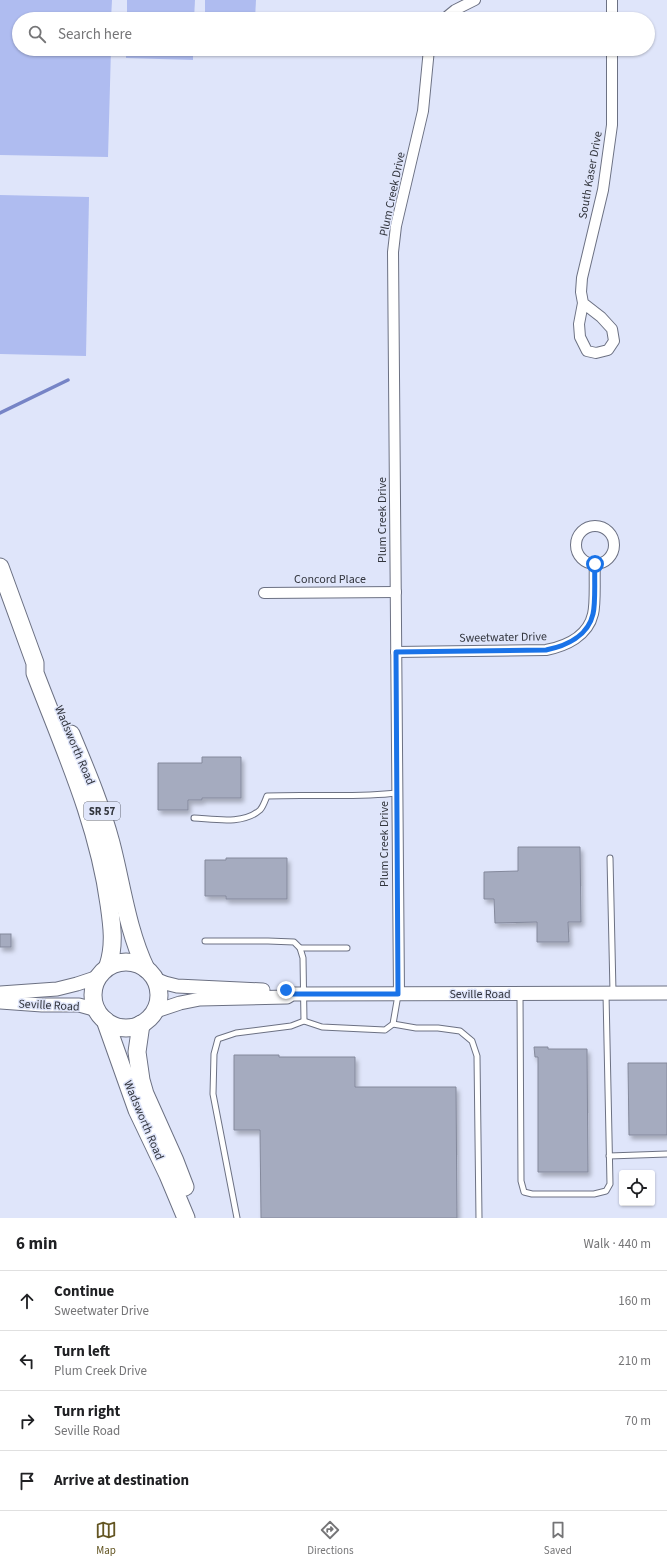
<!DOCTYPE html>
<meta charset="utf-8">
<style>
body{margin:0;font-family:"Source Sans 3",sans-serif;background:#f2f2f2;color:#202124}
.controls{position:absolute;right:12px;bottom:12px;display:grid;overflow:hidden;border-radius:4px;box-shadow:0 1px 3px #0004}
.controls button{width:36px;height:36px;display:grid;place-items:center;padding:0;border:0;border-bottom:1px solid #e0e0e0;background:#fff;color:#202124;font:20px sans-serif}
.stop{position:absolute;width:12px;height:12px;margin:-9px;border:3px solid #1a73e8;border-radius:50%;background:#fff}
.stop.end{background:#1a73e8;border-color:#fff;box-shadow:0 1px 4px #0008}
.list{margin:0;padding:0;list-style:none}
h2{display:flex;justify-content:space-between;align-items:center;height:52px;margin:0;padding:0 16px;font-size:17px}
h2 small{font-size:13px;font-weight:400;color:#757577}
.list li{display:grid;grid-template-columns:26px 1fr auto;gap:12px;align-items:center;box-sizing:border-box;height:60px;padding:0 16px;border-top:1px solid #e0e0e0}
.list b{display:block;font-size:15px;white-space:nowrap}
.list p{margin:0;font-size:13px;white-space:nowrap;color:#757577}
.list em{font-size:13px;font-style:normal;color:#757577}
.icon{flex:none;width:22px;height:22px;fill:none;stroke:currentColor;stroke-width:2;stroke-linecap:round;stroke-linejoin:round}
.map{position:relative;flex:none;width:667px;height:1218px;overflow:hidden}
.search{position:absolute;background:#fff;box-shadow:0 1px 3px #0004;left:12px;right:12px;top:12px;height:44px;display:flex;align-items:center;gap:10px;box-sizing:border-box;padding:0 14px;border-radius:22px;color:#757577;font-size:15px}
.sheet{height:292px;background:#fff}
nav{display:flex;justify-content:space-around;align-items:center;box-sizing:border-box;height:56px;border-top:1px solid #e0e0e0;background:#fff;font-size:11px;color:#757577}
nav a{display:grid;justify-items:center;gap:2px}
nav .on{color:#635522}
.map>svg:first-child{display:block}
</style>
<div class="map">
<svg width="667" height="1218" viewBox="0 0 667 1218">
<defs>
<filter id="shadow"><feDropShadow dx="2.5" dy="4" stdDeviation="2" flood-color="#0004"/></filter>
</defs>
<rect width="100%" height="100%" fill="#dfe5fa"/>
<g fill="#afbcf0">
<polygon points="0,0 112,0 111,19 19,19 19,49 111,49 108,157 0,155"/>
<polygon points="127,0 195,0 194,19 127,19"/>
<polygon points="205,0 256,0 255,19 205,19"/>
<polygon points="126,49 193,49 193,60 126,58"/>
<polygon points="204,49 255,49 255,54 204,53"/>
<polygon points="0,195 89,197 86,356 0,354"/>
</g>
<g fill="none" stroke-linecap="round" stroke-linejoin="round">
<polyline stroke="#7684c6" stroke-width="3.5" points="0,413 68,380"/>
</g>
<g fill="#a5abbf" stroke="#84899c" filter="url(#shadow)">
<polygon points="202,757 241,757 241,798 202,798 202,800 188,800 188,810 158,810 158,763 202,763"/>
<polygon points="518,847 580,847 581,922 568,922 569,942 537,942 537,922 495,923 494,899 484,899 484,872 518,871"/>
<polygon points="226,858 287,858 287,899 226,899 226,896 205,896 205,860 226,860"/>
<rect x="0" y="934" width="11" height="13"/>
<polygon points="534,1047 548,1047 548,1049 587,1049 588,1172 538,1172 538,1057 535,1057"/>
<polygon points="234,1055 279,1055 279,1057 355,1057 355,1087 456,1087 457,1218 261,1218 260,1130 234,1130"/>
<polygon points="628,1063 667,1063 667,1135 629,1135"/>
</g>
<g fill="none" stroke-linecap="round" stroke-linejoin="round">
<defs>
<g id="service">
<path d="M194 818C214 819 243 825 260 810 263 807 265 801 267 796 310 794 354 798 397 793"/>
<polyline points="610,858 613,992"/>
<polyline points="205,941 268,941 294,942 300,948 303,958 304,1021"/>
<polyline points="300,948 347,948"/>
<polyline points="520,994 521,1181 524,1192 532,1194 594,1194 606,1191 610,1184 606,994"/>
<polyline points="393,1024 416,1028 438,1028 460,1031 472,1041 477,1056 479,1218"/>
<polyline points="609,1156 667,1154"/>
<polyline points="237,1218 213,1094 214,1054 218,1039 236,1033 291,1026 304,1021 322,1027 385,1030 393,1024 398,995"/>
</g>
<g id="minor">
<polyline points="612,0 612,19"/>
<polyline points="444,19 455,10 475,0"/>
<polyline points="583,303 601,317 612,329 614,341 608,350 596,353 587,351 580,337 579,324 583,303 581,292 582,278 603,190 612,125 612,49"/>
<circle cx="595" cy="545" r="19"/>
<polyline points="264,593 396,592"/>
<path d="M396 652 546 650C566 646 588 636 593 614 596 602 594 577 595 564"/>
<polyline points="399,994 393,252 396,226 423,111 429,49"/>
</g>
<g id="tertiary">
<polyline points="155,979 165,983 177,986 263,990"/>
<polyline points="0,993 57,989 77,984 98,977"/>
<polyline points="0,1002 42,1005 79,1005 97,1010"/>
<polyline points="153,1012 180,1003 200,999 287,997 292,994 667,993"/>
</g>
<g id="trunk">
<path d="M0 567 35 663V673C64 749 98 823 109 904 112 925 115 945 108 966"/>
<path d="M71 734C86 770 101 805 111 843 122 885 127 929 146 969"/>
<circle cx="126" cy="995" r="33"/>
<polyline points="105,1020 137,1110 168,1175 186,1218"/>
<polyline points="141,1024 137,1052 141,1080 145,1094 175,1161 185,1187"/>
</g>
</defs>
<use href="#service" stroke="#6c7183" stroke-width="7"/>
<use href="#minor" stroke="#6c7183" stroke-width="12"/>
<use href="#tertiary" stroke="#6c7183" stroke-width="15"/>
<use href="#trunk" stroke="#6c7183" stroke-width="19"/>
<use href="#service" stroke="#fff" stroke-width="5"/>
<use href="#minor" stroke="#fff" stroke-width="10"/>
<use href="#tertiary" stroke="#fff" stroke-width="13"/>
<use href="#trunk" stroke="#fff" stroke-width="17"/>
</g>
<g fill="none" stroke-linecap="round" stroke-linejoin="round">
<path stroke="#1a73e8" stroke-width="5" d="M286 990 292 994H398L396 652 546 650C566 646 588 636 593 614 596 602 594 577 595 564"/>
</g>
<g text-anchor="middle" stroke-width="3" stroke-linejoin="round" paint-order="stroke">
<rect fill="#dfe5fa" stroke="#666a76" stroke-width="1" x="84" y="802" width="36" height="18" rx="3"/>
<g font-size="11" font-weight="bold" fill="#32353d">
<text x="102" y="815">SR 57</text>
</g>
<g font-size="12" fill="#32353d" stroke="#dfe5fa">
<text transform="translate(590 175) rotate(-80)" y="4">South Kaser Drive</text>
<text transform="translate(392 194) rotate(-78)" y="4">Plum Creek Drive</text>
<text transform="translate(382 520) rotate(-90)" y="4">Plum Creek Drive</text>
<text x="330" y="583">Concord Place</text>
<text transform="translate(503 637) rotate(-1)" y="4">Sweetwater Drive</text>
<text transform="translate(75 745) rotate(67)" y="4">Wadsworth Road</text>
<text transform="translate(384 844) rotate(-90)" y="4">Plum Creek Drive</text>
<text x="480" y="998">Seville Road</text>
<text transform="translate(49 1005) rotate(3)" y="4">Seville Road</text>
<text transform="translate(144 1120) rotate(67)" y="4">Wadsworth Road</text>
</g>
</g>
</svg>
<div class="controls">
<button><svg class="icon" aria-label="locate" viewBox="0 0 24 24"><circle cx="12" cy="12" r="6"/><path d="M12 2v4M12 18v4M2 12h4M18 12h4"/></svg></button>
</div>
<div class="stop" style="left:595px;top:564px"></div>
<div class="stop end" style="left:286px;top:990px"></div>
<div class="search"><svg class="icon" aria-label="search" viewBox="0 0 24 24"><circle cx="10" cy="10" r="6"/><path d="M15 15l6 6"/></svg>Search here</div>
</div>
<section class="sheet">
<h2>6 min<small>Walk · 440 m</small></h2>
<ul class="list">
<li><svg class="icon" aria-label="ahead" viewBox="0 0 24 24"><path d="M12 20V5M6 11l6-6 6 6"/></svg><div><b>Continue</b><p>Sweetwater Drive</p></div><em>160 m</em></li>
<li><svg class="icon" aria-label="left" viewBox="0 0 24 24"><path d="M17 20v-9H6M10 6l-5 5 5 5"/></svg><div><b>Turn left</b><p>Plum Creek Drive</p></div><em>210 m</em></li>
<li><svg class="icon" aria-label="right" viewBox="0 0 24 24"><path d="M7 20v-9h11M14 6l5 5-5 5"/></svg><div><b>Turn right</b><p>Seville Road</p></div><em>70 m</em></li>
<li><svg class="icon" aria-label="arrive" viewBox="0 0 24 24"><path d="M6 21V4h12l-3 4 3 4H6"/></svg><div><b>Arrive at destination</b></div></li>
</ul>
</section>
<nav>
<a class="on"><svg class="icon" aria-label="map" viewBox="0 0 24 24"><path d="M3 6l6-2 6 2 6-2v14l-6 2-6-2-6 2zM9 4v14M15 6v14"/></svg>Map</a>
<a><svg class="icon" aria-label="directions" viewBox="0 0 24 24"><path d="M12 3l9 9-9 9-9-9zM9 14v-3h6M13 9l2 2-2 2"/></svg>Directions</a>
<a><svg class="icon" aria-label="saved" viewBox="0 0 24 24"><path d="M7 4h10v16l-5-4-5 4z"/></svg>Saved</a>
</nav>
